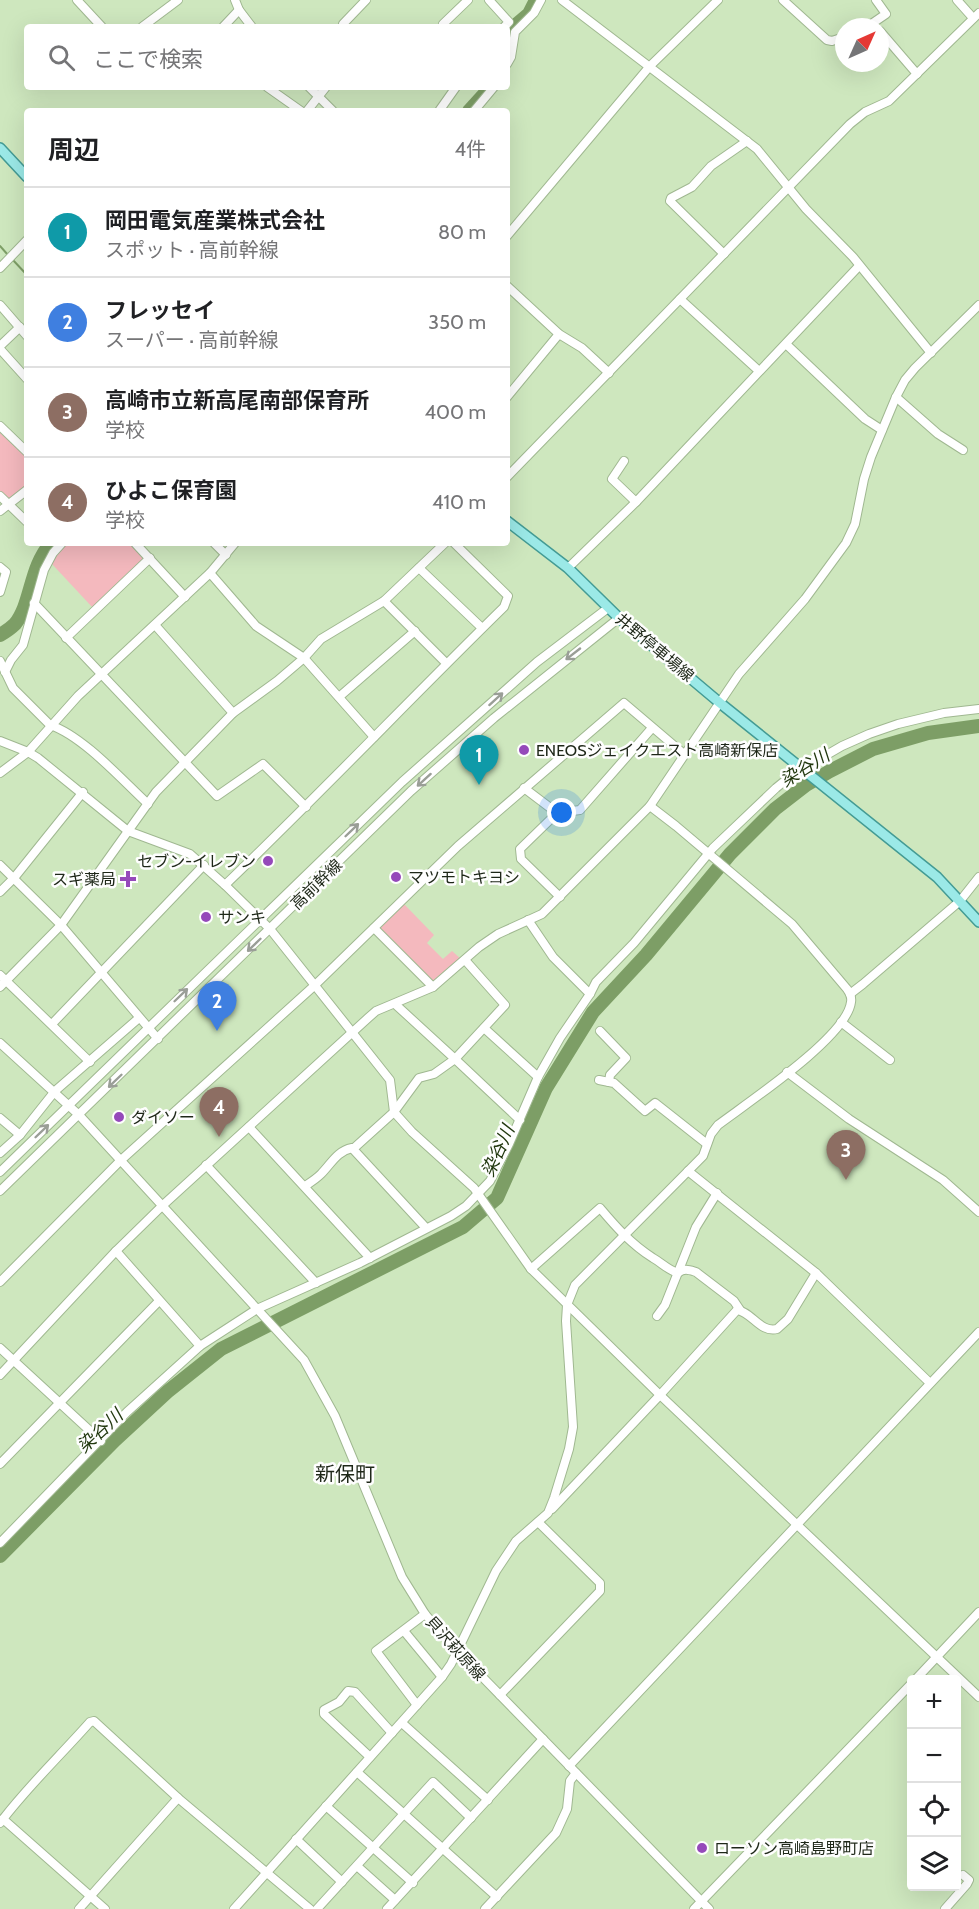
<!DOCTYPE html>
<html lang="ja">
<meta charset="utf-8">
<style>
body{margin:0;font-family:Cabin,"Noto Sans JP",sans-serif;background:#f2f2f2;color:#202124}
.controls{position:absolute;right:18px;bottom:18px;display:grid;overflow:hidden;border-radius:6px;box-shadow:0 6px 24px #0002}
.controls button{width:54px;height:54px;display:grid;place-items:center;padding:0;border:0;border-bottom:2px solid #e0e0e0;background:#fff;color:#202124;font:30px sans-serif}
.compass{position:absolute;left:835px;top:18px;width:54px;height:54px;border-radius:50%;background:#fff;box-shadow:0 6px 24px #0002;rotate:45deg}
.you{position:absolute;left:562px;top:813px;width:21px;height:21px;margin:-15px;border:4px solid #fff;border-radius:50%;background:#1a73e8;box-shadow:0 0 0 9px #1a73e833}
.badge{display:grid;place-items:center;width:39px;height:39px;border-radius:50%;background:#0f766e;color:#fff;font-size:20px;font-weight:700}
.pin{position:absolute;translate:-50% -50px;filter:drop-shadow(0 2px 3px #0008)}
.pin::after{content:'';position:absolute;top:32px;width:21px;height:18px;background:inherit;clip-path:polygon(0 0,100% 0,50% 100%)}
.list{margin:0;padding:0;list-style:none}
h2{display:flex;justify-content:space-between;align-items:center;height:78px;margin:0;padding:0 24px;font-size:26px}
h2 small{font-size:20px;font-weight:400;color:#757577}
.list li{display:grid;grid-template-columns:39px 1fr auto;gap:18px;align-items:center;box-sizing:border-box;height:90px;padding:0 24px;border-top:2px solid #e0e0e0}
.list b{display:block;font-size:22px;white-space:nowrap}
.list p{margin:0;font-size:20px;white-space:nowrap;color:#757577}
.list em{font-size:20px;font-style:normal;color:#757577}
.icon{flex:none;width:33px;height:33px;fill:none;stroke:currentColor;stroke-width:2;stroke-linecap:round;stroke-linejoin:round}
.map{position:relative;flex:none;width:979px;height:1909px;overflow:hidden}
.search{position:absolute;background:#fff;box-shadow:0 6px 24px #0002;left:24px;top:24px;width:486px;height:66px;display:flex;align-items:center;gap:15px;box-sizing:border-box;padding:0 21px;border-radius:6px;color:#757577;font-size:22px}
.panel{position:absolute;background:#fff;box-shadow:0 6px 24px #0002;left:24px;top:108px;width:486px;height:438px;border-radius:6px}
.map>svg:first-child{display:block}
</style>
<div class="map">
<svg width="979" height="1909" viewBox="0 0 979 1909">
<rect width="100%" height="100%" fill="#cee7be"/>
<g fill="#f4b9be">
<polygon points="0,432 27,458 27,485 10,498 6,498 0,492"/>
<polygon points="66,543 131,543 144,557 143,561 93,608 52,564 55,555"/>
<polygon points="404,904 434,935 427,943 443,959 452,951 461,959 434,983 381,931 381,927"/>
</g>
<g fill="none" stroke-linecap="round" stroke-linejoin="round">
<g stroke="#7d9e66" stroke-width="2">
<polyline points="0,246 8,255"/>
<polyline points="12,259 27,275"/>
</g>
<g stroke="#7d9e66" stroke-width="14">
<polyline points="507,55 511,29 529,14 536,0"/>
<polyline points="469,111 489,89"/>
<path d="M0 635C5 632 11 628 15 624 32 603 29 568 51 543"/>
<polyline points="0,1556 115,1440 167,1392 221,1349 463,1227 497,1198 546,1088 593,1012 646,955 730,854 775,809 806,785 830,771 873,749 928,733 979,726"/>
</g>
<defs>
<g id="minor">
<polyline points="77,0 102,27"/>
<polyline points="235,0 239,10 252,27"/>
<polyline points="489,0 509,22 504,27"/>
<polyline points="562,0 757,149 806,209 853,257 931,353"/>
<polyline points="783,0 827,40 832,41 844,37"/>
<polyline points="957,0 973,18"/>
<polyline points="443,24 468,0"/>
<polyline points="142,27 178,0"/>
<polyline points="223,27 239,10"/>
<polyline points="343,27 343,24 366,0"/>
<polyline points="867,27 886,14 876,0"/>
<polyline points="880,31 917,74"/>
<polyline points="507,64 511,57 515,32 534,13 541,0"/>
<polyline points="267,87 301,111"/>
<polyline points="309,87 333,111"/>
<polyline points="307,111 326,87"/>
<polyline points="439,111 456,87"/>
<polyline points="474,111 494,87"/>
<polyline points="507,236 650,66 718,0"/>
<polyline points="724,254 670,201 671,198 692,187 711,166 747,141"/>
<polyline points="0,268 27,240"/>
<polyline points="507,286 559,334 582,348 609,373"/>
<polyline points="680,299 759,371"/>
<polyline points="0,305 27,336"/>
<polyline points="786,344 865,419 882,430"/>
<polyline points="0,346 20,327"/>
<polyline points="0,349 27,379"/>
<polyline points="507,397 559,334"/>
<polyline points="896,397 938,434 963,450"/>
<polyline points="0,426 27,452"/>
<polyline points="624,461 612,479 636,502"/>
<polyline points="507,477 850,124 865,112 889,101 979,13"/>
<polyline points="0,496 27,522"/>
<polyline points="0,511 27,490"/>
<polyline points="135,543 185,597"/>
<polyline points="214,543 226,555"/>
<polyline points="0,567 6,572 0,592"/>
<polyline points="419,568 482,628"/>
<polyline points="568,568 636,502 859,266"/>
<polyline points="210,573 256,626 304,658 374,737"/>
<polyline points="384,601 446,663"/>
<polyline points="34,603 217,796 263,764 306,807"/>
<polyline points="155,625 233,713"/>
<polyline points="66,638 150,558"/>
<path d="M0 661 13 688 50 725C83 736 122 780 148 804"/>
<polyline points="5,672 11,660 23,645 44,570 53,553 62,543"/>
<polyline points="339,697 415,631"/>
<polyline points="0,741 28,752 38,758 128,831 190,854 225,885 270,929 390,1080 394,1112 412,1132 474,1188 531,1269 660,1395 979,1697"/>
<polyline points="0,773 28,752 78,696 210,573 235,543"/>
<polyline points="524,788 557,813"/>
<polyline points="0,865 61,925 158,1039"/>
<path d="M225 885C320 794 410 699 504 607L508 596 454 543"/>
<polyline points="0,892 14,878 83,792"/>
<polyline points="560,897 521,859 520,849 557,813 580,810 652,728"/>
<polyline points="528,920 553,957 590,994"/>
<polyline points="374,928 433,987"/>
<polyline points="0,975 90,1062"/>
<polyline points="0,987 61,925 156,792 233,713 277,681 304,658 321,639 384,601 445,543"/>
<polyline points="850,994 863,984 960,901 979,877"/>
<polyline points="395,1004 455,1059 505,1005 465,960"/>
<polyline points="841,1022 890,1060"/>
<polyline points="52,1024 204,865"/>
<polyline points="484,1028 538,1077"/>
<polyline points="600,1031 626,1058 610,1075 609,1082"/>
<polyline points="0,1043 79,1115 304,1360 335,1416 402,1577 425,1614 456,1650 709,1909"/>
<polyline points="787,1072 849,1119 943,1180 979,1212"/>
<polyline points="599,1080 614,1083 645,1111 655,1103 707,1144"/>
<polyline points="0,1118 20,1135"/>
<polyline points="249,1127 370,1258"/>
<polyline points="353,1149 394,1112 419,1078 434,1074 455,1059 520,1120"/>
<polyline points="0,1153 20,1135 55,1091 139,1018"/>
<polyline points="206,1165 316,1283"/>
<polyline points="688,1171 816,1273 930,1383"/>
<polyline points="0,1172 402,782 537,662 608,608"/>
<path d="M305 1186C311 1182 316 1179 321 1174 331 1164 337 1151 352 1148L426 1228"/>
<polyline points="0,1191 411,791 494,718 619,618"/>
<polyline points="116,1251 200,1346"/>
<path d="M531 1269 600 1208C616 1227 631 1244 653 1258 662 1263 668 1270 678 1273 684 1268 689 1270 696 1272L734 1301 740 1310"/>
<polyline points="0,1282 120,1161 314,986 458,846 624,703 684,754"/>
<polyline points="657,1316 665,1305 696,1227 717,1193"/>
<polyline points="0,1348 101,1441"/>
<polyline points="0,1375 116,1251 162,1206 368,1018 376,1011 433,987 479,947 498,934 542,914 650,806 739,674 805,599 846,543 855,524 864,479 871,457 896,397 905,380 915,368 979,305"/>
<polyline points="0,1464 159,1301"/>
<path d="M552 1509 660 1395 737 1310C752 1312 760 1333 777 1329L788 1319 816 1273"/>
<polyline points="0,1543 127,1412 200,1346 257,1309 360,1263 451,1216 466,1206 490,1181 509,1144 538,1077 560,1038 590,994 596,982 634,943 713,848 776,788 792,775 842,746 869,734 898,724 944,713 979,709"/>
<polyline points="404,1631 442,1677"/>
<polyline points="915,1680 979,1612"/>
<polyline points="500,1695 600,1591 600,1583 538,1522"/>
<polyline points="417,1705 376,1651 425,1614"/>
<polyline points="402,1723 488,1800"/>
<polyline points="370,1757 324,1714 324,1710 339,1702 348,1691 355,1692 392,1733"/>
<polyline points="569,1766 979,1332"/>
<polyline points="357,1772 497,1897"/>
<polyline points="326,1806 413,1883"/>
<polyline points="3,1819 105,1909"/>
<path d="M0 1823C27 1787 60 1756 90 1722L94 1721 178 1798 310 1909"/>
<polyline points="296,1839 342,1882"/>
<polyline points="357,1866 395,1900"/>
<polyline points="79,1909 178,1798"/>
<path d="M234 1909 442 1677 451 1664 496 1571 516 1541 548 1513 554 1498 569 1449 573 1427 566 1321 567 1305 575 1285 703 1156 711 1134 718 1125C747 1103 847 1037 851 1002 852 997 850 993 847 989L792 924 676 826 650 806"/>
<polyline points="317,1909 433,1782 471,1818"/>
<polyline points="387,1909 543,1739"/>
<polyline points="485,1909 556,1833 567,1809 570,1781 576,1773"/>
<polyline points="694,1909 912,1683"/>
<polyline points="945,1909 967,1884 969,1880 963,1875"/>
</g>
<g id="major">
<polyline points="0,148 27,177"/>
<polyline points="507,521 568,568 619,618 720,703 937,877 979,922"/>
</g>
</defs>
<use href="#minor" stroke="#a0b891" stroke-width="10"/>
<use href="#major" stroke="#449b94" stroke-width="12"/>
<use href="#minor" stroke="#fff" stroke-width="8"/>
<use href="#major" stroke="#9be9e7" stroke-width="9"/>
</g>
<defs><path id="oneway-shaft" d="M-6 0H5M1.5-3L5.5 0L1.5 3" fill="none" stroke-width="1.6" stroke-linecap="round" stroke-linejoin="round" transform="scale(1.5)"/></defs>
<g stroke="#9a9e97">
<use href="#oneway-shaft" transform="translate(573 654) rotate(142)"/>
<use href="#oneway-shaft" transform="translate(496 699) rotate(-42)"/>
<use href="#oneway-shaft" transform="translate(424 780) rotate(138)"/>
<use href="#oneway-shaft" transform="translate(352 830) rotate(-44)"/>
<use href="#oneway-shaft" transform="translate(254 945) rotate(136)"/>
<use href="#oneway-shaft" transform="translate(181 995) rotate(-44)"/>
<use href="#oneway-shaft" transform="translate(115 1081) rotate(136)"/>
<use href="#oneway-shaft" transform="translate(42 1131) rotate(-44)"/>
</g>
<g fill="#9549ba" stroke="#fefefe" stroke-width="2">
<circle cx="524" cy="750" r="6"/>
<circle cx="268" cy="861" r="6"/>
<circle cx="396" cy="877" r="6"/>
<path d="M125 870h6v6h6v6h-6v6h-6v-6h-6v-6h6z"/>
<circle cx="206" cy="917" r="6"/>
<circle cx="119" cy="1117" r="6"/>
<circle cx="702" cy="1848" r="6"/>
</g>
<g text-anchor="middle" stroke-width="5" stroke-linejoin="round" paint-order="stroke">
<g font-size="16" fill="#1e2718" stroke="#fefefe">
<text transform="translate(655 647) rotate(40)" y="6">井野停車場線</text>
<text transform="translate(316 884) rotate(-44)" y="6">高前幹線</text>
<text transform="translate(456 1648) rotate(48)" y="6">貝沢萩原線</text>
</g>
<g font-size="16" fill="#1e2718" stroke="#fefefe" text-anchor="start">
<text x="536" y="756">ENEOSジェイクエスト高崎新保店</text>
<text x="256" y="867" text-anchor="end">セブン-イレブン</text>
<text x="408" y="883">マツモトキヨシ</text>
<text x="116" y="885" text-anchor="end">スギ薬局</text>
<text x="218" y="923">サンキ</text>
<text x="131" y="1123">ダイソー</text>
<text x="714" y="1854">ローソン高崎島野町店</text>
</g>
<g font-size="18" font-style="italic" fill="#22380f" stroke="#fefefe">
<text transform="translate(805 768) rotate(-32)" y="6">染谷川</text>
<text transform="translate(498 1151) rotate(-66)" y="6">染谷川</text>
<text transform="translate(100 1431) rotate(-43)" y="6">染谷川</text>
</g>
<g font-size="20" fill="#1e2718" stroke="#fefefe">
<text x="345" y="1481">新保町</text>
</g>
</g>
</svg>
<div class="controls">
<button>+</button>
<button>−</button>
<button><svg class="icon" aria-label="locate" viewBox="0 0 24 24"><circle cx="12" cy="12" r="6"/><path d="M12 2v4M12 18v4M2 12h4M18 12h4"/></svg></button>
<button><svg class="icon" aria-label="layers" viewBox="0 0 24 24"><path d="M12 4l9 5-9 5-9-5zM3 14l9 5 9-5"/></svg></button>
</div>
<svg class="compass" viewBox="-18 -18 36 36"><path d="M0-13l5 13h-10z" fill="#e53935"/><path d="M0 13l5-13h-10z" fill="#757577"/></svg>
<div class="you"></div>
<div class="pin badge" style="left:479px;top:785px;background:#0f9aa8">1</div>
<div class="pin badge" style="left:217px;top:1031px;background:#3f7fe0">2</div>
<div class="pin badge" style="left:846px;top:1180px;background:#8d6e63">3</div>
<div class="pin badge" style="left:219px;top:1137px;background:#8d6e63">4</div>
<div class="search"><svg class="icon" aria-label="search" viewBox="0 0 24 24"><circle cx="10" cy="10" r="6"/><path d="M15 15l6 6"/></svg>ここで検索</div>
<section class="panel">
<h2>周辺<small>4件</small></h2>
<ul class="list">
<li><span class="badge" style="background:#0f9aa8">1</span><div><b>岡田電気産業株式会社</b><p>スポット · 高前幹線</p></div><em>80 m</em></li>
<li><span class="badge" style="background:#3f7fe0">2</span><div><b>フレッセイ</b><p>スーパー · 高前幹線</p></div><em>350 m</em></li>
<li><span class="badge" style="background:#8d6e63">3</span><div><b>高崎市立新高尾南部保育所</b><p>学校</p></div><em>400 m</em></li>
<li><span class="badge" style="background:#8d6e63">4</span><div><b>ひよこ保育園</b><p>学校</p></div><em>410 m</em></li>
</ul>
</section>
</div>
